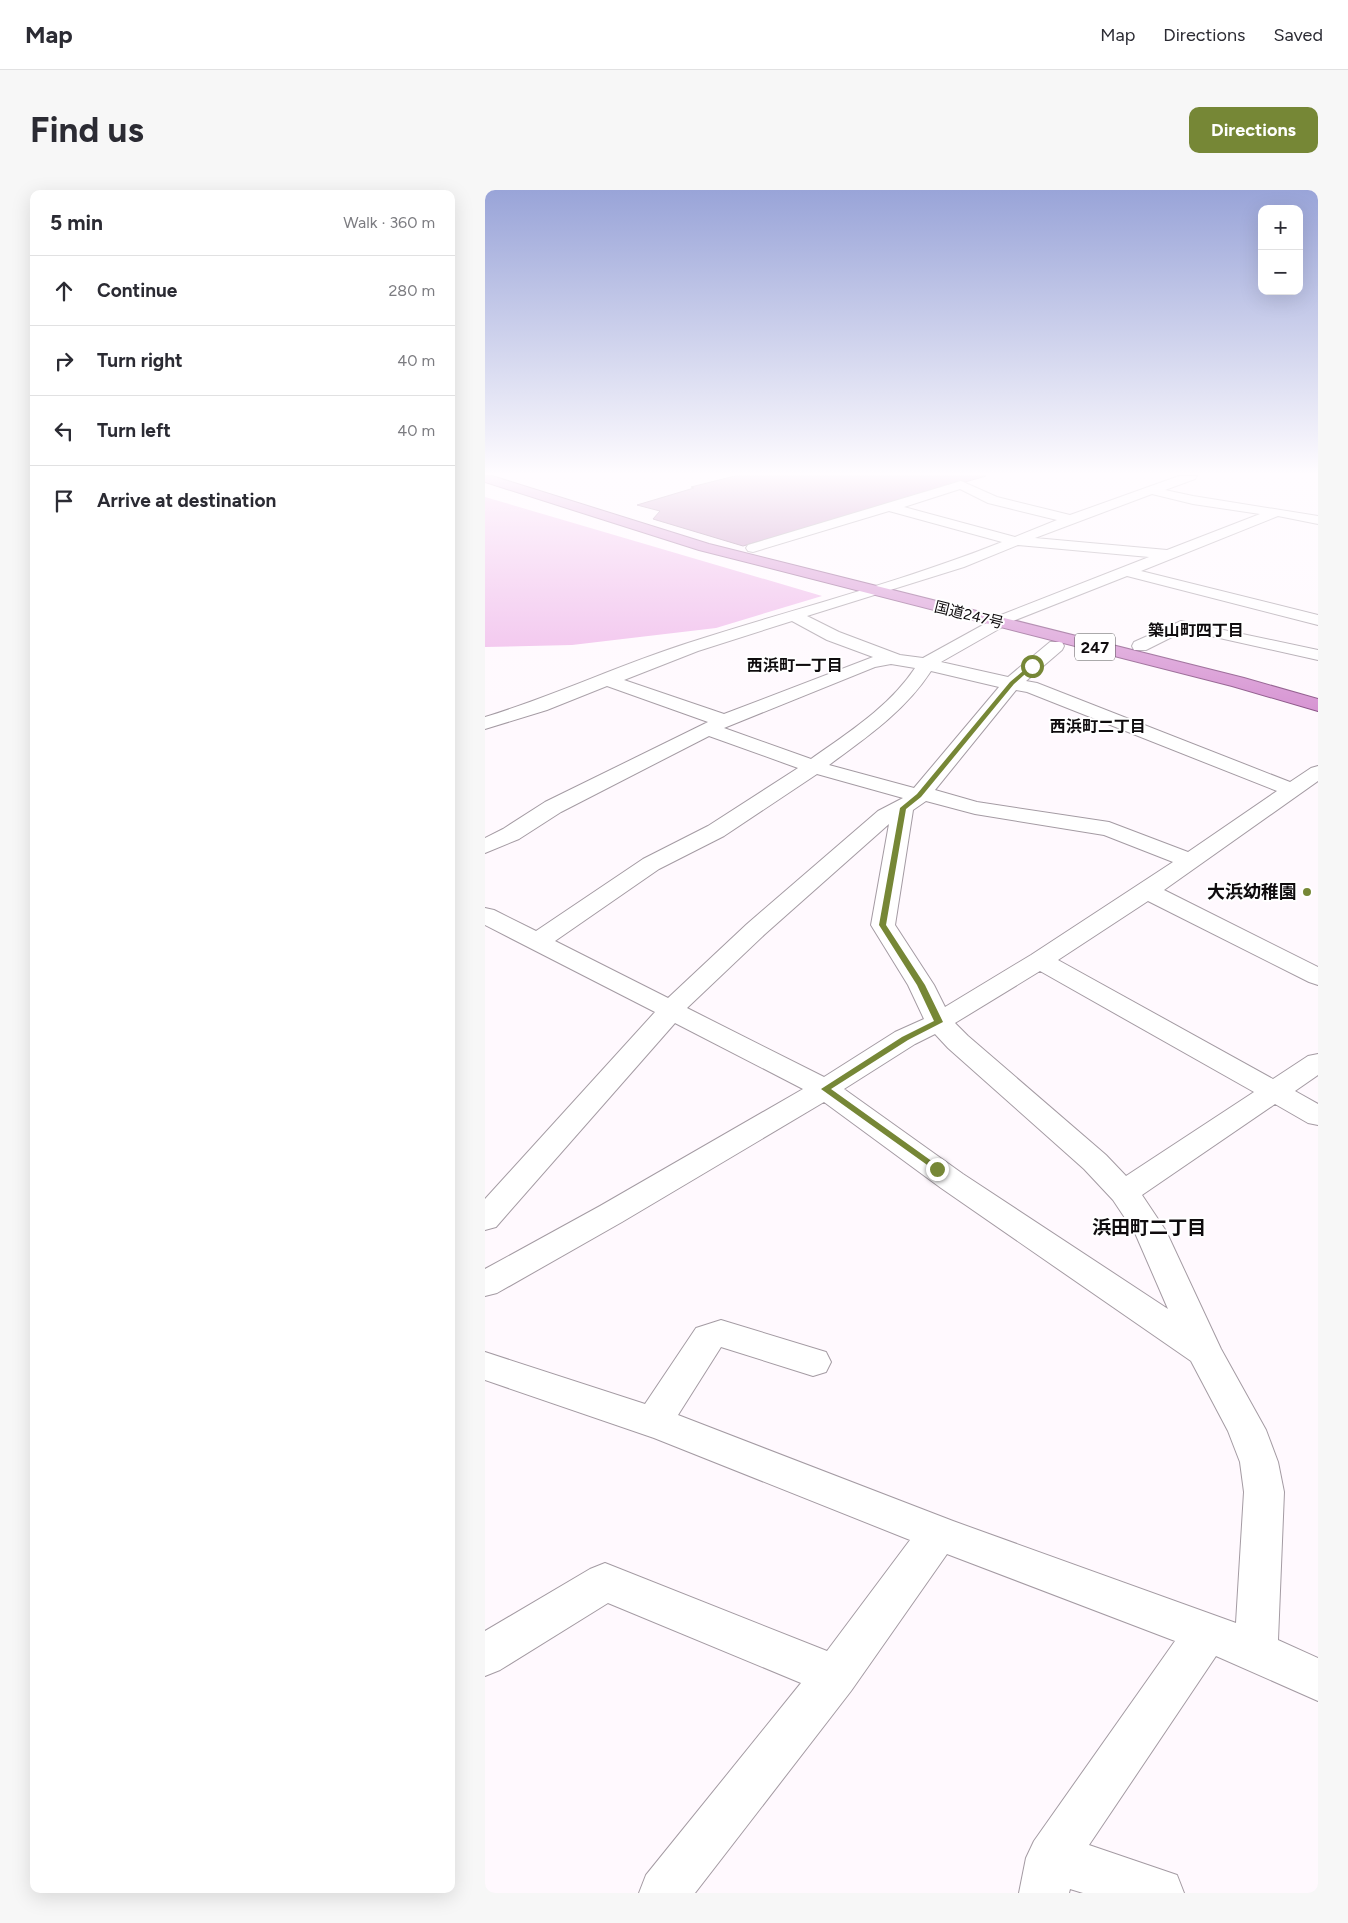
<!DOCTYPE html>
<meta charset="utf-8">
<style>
body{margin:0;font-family:Figtree,"Noto Sans JP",sans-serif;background:#f7f7f7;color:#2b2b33}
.controls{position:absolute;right:15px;top:15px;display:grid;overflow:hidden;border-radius:10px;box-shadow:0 5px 20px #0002}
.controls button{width:45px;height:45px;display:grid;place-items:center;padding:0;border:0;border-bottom:1px solid #e1e1e2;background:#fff;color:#2b2b33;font:25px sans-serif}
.stop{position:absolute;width:15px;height:15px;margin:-11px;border:4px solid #768736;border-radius:50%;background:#fff}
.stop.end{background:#768736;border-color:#fff;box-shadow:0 1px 5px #0008}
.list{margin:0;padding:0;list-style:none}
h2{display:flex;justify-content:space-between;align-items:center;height:65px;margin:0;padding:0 20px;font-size:21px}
h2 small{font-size:16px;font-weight:400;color:#7c7c81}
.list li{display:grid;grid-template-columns:32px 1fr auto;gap:15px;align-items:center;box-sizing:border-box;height:70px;padding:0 20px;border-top:1px solid #e1e1e2}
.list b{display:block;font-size:19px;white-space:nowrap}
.list em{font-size:16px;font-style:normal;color:#7c7c81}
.icon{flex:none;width:28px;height:28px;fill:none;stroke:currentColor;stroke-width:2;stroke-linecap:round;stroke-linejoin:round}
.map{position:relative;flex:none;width:833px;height:1703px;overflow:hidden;border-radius:10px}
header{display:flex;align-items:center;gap:30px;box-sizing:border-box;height:70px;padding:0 25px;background:#fff;border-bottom:1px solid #e1e1e2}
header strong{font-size:24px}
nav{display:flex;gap:28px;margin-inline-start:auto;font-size:18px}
.intro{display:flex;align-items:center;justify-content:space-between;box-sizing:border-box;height:120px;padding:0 30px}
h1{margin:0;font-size:35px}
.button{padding:12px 22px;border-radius:10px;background:#768736;color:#fff;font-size:18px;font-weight:700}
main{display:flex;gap:30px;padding:0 30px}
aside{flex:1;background:#fff;border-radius:10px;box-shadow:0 5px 20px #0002}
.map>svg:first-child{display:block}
</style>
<header>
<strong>Map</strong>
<nav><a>Map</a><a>Directions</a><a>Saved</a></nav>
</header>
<div class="intro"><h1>Find us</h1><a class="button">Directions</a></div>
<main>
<aside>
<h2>5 min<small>Walk · 360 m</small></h2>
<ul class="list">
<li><svg class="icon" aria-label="ahead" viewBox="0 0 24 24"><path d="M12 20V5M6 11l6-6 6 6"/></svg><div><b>Continue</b></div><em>280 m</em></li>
<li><svg class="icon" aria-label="right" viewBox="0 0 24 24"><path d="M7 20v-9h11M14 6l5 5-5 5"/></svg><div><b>Turn right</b></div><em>40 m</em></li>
<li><svg class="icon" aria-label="left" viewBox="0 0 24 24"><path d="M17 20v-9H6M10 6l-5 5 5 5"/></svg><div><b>Turn left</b></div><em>40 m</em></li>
<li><svg class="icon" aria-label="arrive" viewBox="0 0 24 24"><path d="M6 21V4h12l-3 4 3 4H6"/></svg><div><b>Arrive at destination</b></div></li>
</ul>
</aside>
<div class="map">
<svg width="833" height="1703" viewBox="0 0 833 1703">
<rect width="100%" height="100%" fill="#fff9fe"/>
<polygon fill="#efb6e9" points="0,307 337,406 231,438 87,455 0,457"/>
<polygon fill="#c48bbf" stroke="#8e658a" points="250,286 501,286 258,356 168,329 175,321 152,315 209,298 206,297"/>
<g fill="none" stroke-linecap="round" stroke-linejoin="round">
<defs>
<g id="minor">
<path d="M694 286H712L710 289 680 300 708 306 833 326V334L793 326 656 381 833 425V435L642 386 528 431 456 472 523 487 565 452H577L579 456 577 460 541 491 552 493 805 592 826 578 833 576V591L679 700 833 777V795L824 792 663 711 573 770 788 889 823 866 833 864V885L810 901 833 914V935L823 933 790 914 657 1005 681 1041 736 1159 781 1240 793 1272 799 1302 793 1450 833 1468V1511L731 1466 604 1655 692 1685 699 1703H598L585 1699 584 1703H534L541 1668 549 1651 690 1451 462 1364 366 1501 210 1703H154L161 1685 316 1493 123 1413 15 1480 0 1486V1441L105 1379 120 1373 342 1461 425 1350 169 1248 0 1190V1162L160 1214 211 1138 236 1130 341 1162 346 1172 341 1182 328 1186 236 1157 193 1225 468 1331 751 1433 759 1302 755 1272 743 1241 706 1171 456 998 339 912 137 1032 12 1103 0 1106V1079L115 1016 318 899 190 833 11 1037 0 1040V1009L170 822 0 735V718L9 720 51 741 158 669 223 636 313 578 224 546 76 622 34 649 0 663V648L18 639 60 612 223 532 122 496 62 520 0 539V527C69 506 134 475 203 453 308 419 414 393 517 352L404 321 268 362 263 361 261 358 263 355 476 291 512 307 585 325ZM475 299 503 313 572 330 530 347 419 317ZM667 304 708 314 775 324 682 360 550 348ZM533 355 664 367 516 425 438 468 415 465 354 442 322 426 479 377ZM307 431 342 450 388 467 239 524 139 490 213 461ZM406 474 430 478C404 517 364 542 326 569L239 538 390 477ZM446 481 514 497 429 598 344 575C382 547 420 521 446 481ZM531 500 542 502 792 601 703 662 624 632 492 612 450 600ZM332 584 418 608 393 621 262 734 183 808 70 751 174 679 239 646ZM441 611 490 624 619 645 688 672 546 765 460 817 449 795 410 735 428 620ZM404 634 386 735 423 795 439 829 410 842 339 887 202 818 280 744ZM555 781 769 902 641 986 621 965 483 846 470 833ZM450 844 463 858 599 979 628 1010 650 1043 683 1119 478 984 359 899 430 854Z"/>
<polygon points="696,431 833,460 833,470 703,441 699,441 661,460 649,460 647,456 649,452"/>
</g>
<polygon id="trunk" points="0,286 7,286 224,354 759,488 833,509 833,521 747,496 214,360 0,292"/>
</defs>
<use href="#minor" stroke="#a49ba3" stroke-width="2"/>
<use href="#trunk" stroke="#8a5286" stroke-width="2"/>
<use href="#minor" fill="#fff" fill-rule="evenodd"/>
<use href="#trunk" fill="#d693d2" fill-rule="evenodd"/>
</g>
<linearGradient id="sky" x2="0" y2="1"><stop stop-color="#99a4d8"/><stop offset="0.54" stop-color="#fffcff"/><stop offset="1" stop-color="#fffcff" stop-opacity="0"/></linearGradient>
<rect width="833" height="525" fill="url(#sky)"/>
<polygon fill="#768736" points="545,475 549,476 529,494 436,607 421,619 401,735 440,795 458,832 423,850 346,899 455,977 456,979 452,982 336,899 417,847 449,831 432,795 394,735 415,618 432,604 525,492"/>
<circle fill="#768736" stroke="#fff" stroke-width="2" cx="822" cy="702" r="5"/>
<g text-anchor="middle" stroke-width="4" stroke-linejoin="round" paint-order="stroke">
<g font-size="15" fill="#0f0c0e" stroke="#fff">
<text transform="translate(484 425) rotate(14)" y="5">国道247号</text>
</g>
<g font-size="16" font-weight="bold" fill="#0f0c0e" stroke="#fff">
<text x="711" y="446">築山町四丁目</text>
<text x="310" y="481">西浜町一丁目</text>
<text x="613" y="542">西浜町二丁目</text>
</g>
<rect fill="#fff" stroke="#575556" stroke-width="1" x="590" y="443.5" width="40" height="27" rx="4"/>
<g font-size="16" font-weight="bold" fill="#0f0c0e">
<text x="610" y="463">247</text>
</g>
<g font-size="18" font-weight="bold" fill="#0f0c0e" stroke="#fff" text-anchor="end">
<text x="812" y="708">大浜幼稚園</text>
</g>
<g font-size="19" font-weight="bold" fill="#0f0c0e" stroke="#fff">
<text x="664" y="1044">浜田町二丁目</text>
</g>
</g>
</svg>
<div class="controls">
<button>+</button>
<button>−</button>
</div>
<div class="stop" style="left:547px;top:476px"></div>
<div class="stop end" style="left:452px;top:979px"></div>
</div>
</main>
